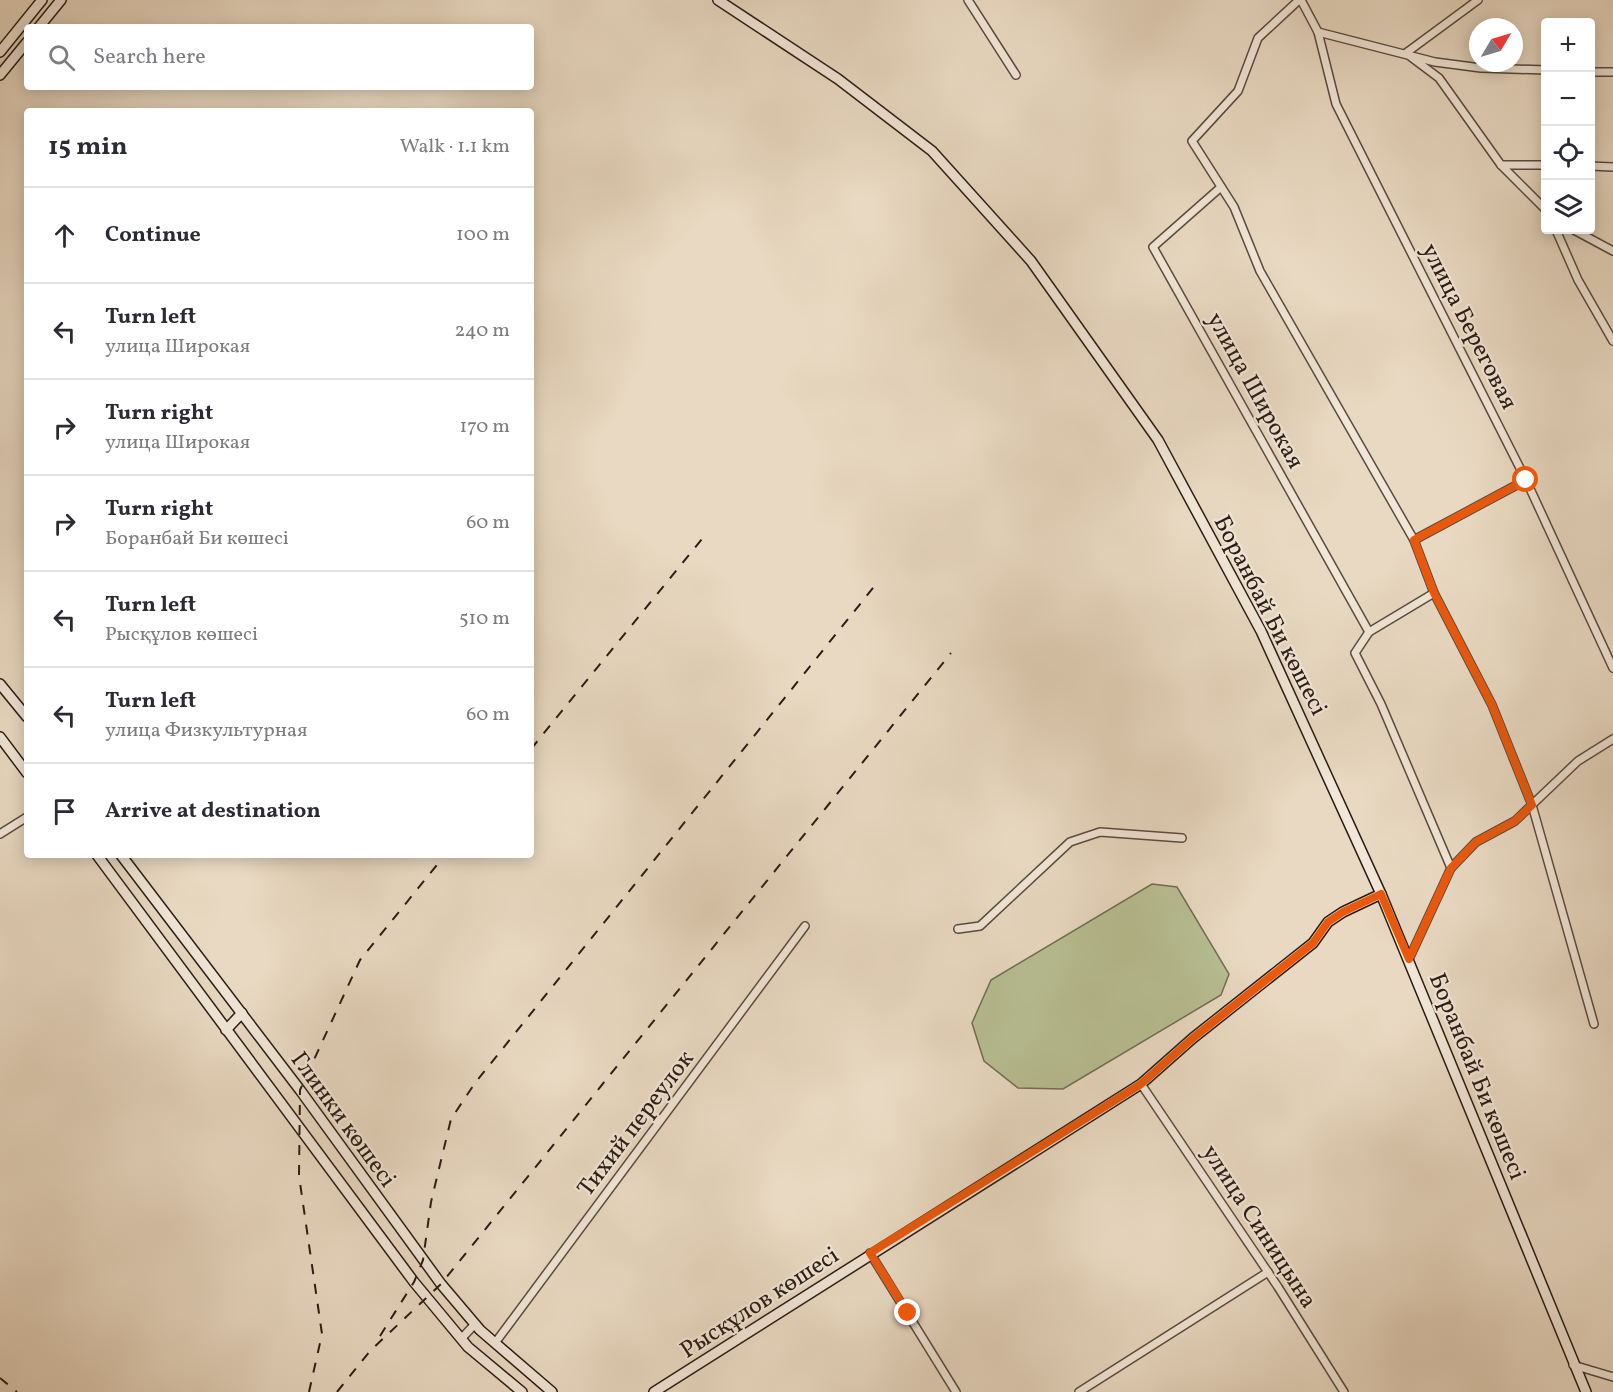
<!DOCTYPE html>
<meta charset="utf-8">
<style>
body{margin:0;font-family:Vollkorn,serif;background:#f2f2f3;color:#2b2b33}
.controls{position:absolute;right:18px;top:18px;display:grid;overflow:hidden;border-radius:6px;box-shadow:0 3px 15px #0003}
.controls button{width:54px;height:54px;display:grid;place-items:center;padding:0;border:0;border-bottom:2px solid #e1e1e2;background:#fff;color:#2b2b33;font:30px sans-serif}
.compass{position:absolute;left:1469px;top:18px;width:54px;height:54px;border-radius:50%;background:#fff;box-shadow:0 3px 15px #0003;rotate:52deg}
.stop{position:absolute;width:18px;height:18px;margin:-14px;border:4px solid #ea580c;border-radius:50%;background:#fff}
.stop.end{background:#ea580c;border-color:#fff;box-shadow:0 2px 6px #0008}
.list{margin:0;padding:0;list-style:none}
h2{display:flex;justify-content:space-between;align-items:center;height:78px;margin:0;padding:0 24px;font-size:26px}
h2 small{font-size:20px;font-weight:400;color:#7c7c81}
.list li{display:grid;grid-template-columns:39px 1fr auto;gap:18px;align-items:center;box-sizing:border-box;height:96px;padding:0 24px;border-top:2px solid #e1e1e2}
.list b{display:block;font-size:22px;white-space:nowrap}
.list p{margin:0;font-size:20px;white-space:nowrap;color:#7c7c81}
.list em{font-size:20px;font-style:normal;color:#7c7c81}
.icon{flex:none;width:33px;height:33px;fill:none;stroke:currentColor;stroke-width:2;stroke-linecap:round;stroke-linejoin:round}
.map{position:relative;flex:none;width:1613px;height:1392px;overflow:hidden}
.search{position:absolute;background:#fff;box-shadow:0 3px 15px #0003;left:24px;top:24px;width:510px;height:66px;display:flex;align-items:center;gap:15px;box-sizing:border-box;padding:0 21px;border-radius:6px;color:#7c7c81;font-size:22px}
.panel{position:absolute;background:#fff;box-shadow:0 3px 15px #0003;left:24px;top:108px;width:510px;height:750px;border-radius:6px}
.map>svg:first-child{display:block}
</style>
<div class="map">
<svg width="1613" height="1392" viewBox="0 0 1613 1392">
<rect width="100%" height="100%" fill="#e9d9c2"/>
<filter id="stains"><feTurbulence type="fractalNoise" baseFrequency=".00333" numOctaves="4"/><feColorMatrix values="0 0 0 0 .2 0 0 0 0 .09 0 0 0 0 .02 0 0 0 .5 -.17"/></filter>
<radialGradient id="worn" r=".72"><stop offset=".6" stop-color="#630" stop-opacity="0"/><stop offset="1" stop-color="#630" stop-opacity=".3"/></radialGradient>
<polygon fill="#b7bf93" stroke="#706e54" stroke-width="1.5" points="1152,884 1177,887 1229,974 1221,995 1063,1089 1018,1088 984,1061 972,1023 991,980"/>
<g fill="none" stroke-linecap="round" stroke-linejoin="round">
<defs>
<g id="street">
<polyline points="968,0 1016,75"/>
<polyline points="1299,0 1258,38 1238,91 1192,141 1234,207 1260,271 1414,540 1434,593 1492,705 1532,805 1594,1024"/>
<polyline points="1301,0 1318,32 1336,104 1526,480 1613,668"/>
<polyline points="1318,32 1435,62 1481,68 1546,70"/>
<polyline points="1406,53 1478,0"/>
<polyline points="1411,57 1439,78 1501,165 1546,210"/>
<polyline points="1590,72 1613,72"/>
<polyline points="1501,165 1546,165"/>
<polyline points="1590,166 1613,167"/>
<polyline points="1221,187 1153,247 1369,632"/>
<polyline points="1556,230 1578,280 1613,341"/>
<polyline points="1574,230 1613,251"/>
<polyline points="1414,540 1526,480"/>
<polyline points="1434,593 1369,632 1355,653 1381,704 1451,868"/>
<polyline points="0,834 27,817"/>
<polyline points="958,929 980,926 1070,842 1100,832 1182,838"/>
<polyline points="1409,959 1451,868 1476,842 1515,821 1578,761 1613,739"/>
<polyline points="1141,1084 1278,1287 1344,1392"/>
<polyline points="870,1253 956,1392"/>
<polyline points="461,1339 475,1324"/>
<polyline points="495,1343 805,926"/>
<polyline points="1573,1365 1613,1377"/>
<polyline points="1079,1392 1268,1272"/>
</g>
<g id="secondary">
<polyline points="718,0 838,79 932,151 1031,261 1158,440 1261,631 1381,894 1586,1392"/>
<polyline points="39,27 61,0"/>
<polyline points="0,52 42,0"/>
<polyline points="0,75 27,42"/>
<polyline points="0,684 27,717"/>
<polyline points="0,737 27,773"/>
<polyline points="97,855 414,1282 468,1347 522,1392"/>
<polyline points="121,855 300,1090 441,1284 480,1330 552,1392"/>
<polyline points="226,1030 242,1013"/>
<polyline points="654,1392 1141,1084 1193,1038 1313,943 1328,922 1343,912 1381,894"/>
</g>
</defs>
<use href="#street" stroke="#5a4b40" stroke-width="10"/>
<use href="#secondary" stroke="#2a1c15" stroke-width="12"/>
<use href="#street" stroke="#f1e6d7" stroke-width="7"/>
<use href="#secondary" stroke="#f1e6d7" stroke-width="9"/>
<g stroke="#2a1c15" stroke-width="2" stroke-dasharray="10 10" stroke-linecap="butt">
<polyline points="531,749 702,539"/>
<polyline points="380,1336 414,1282 423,1260 431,1202 451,1119 475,1083 877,583"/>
<polyline points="0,1378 17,1392"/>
<polyline points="309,1392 322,1334 299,1176 300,1090 360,960 445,855"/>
<polyline points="337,1392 370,1351 441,1284 951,653"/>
</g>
</g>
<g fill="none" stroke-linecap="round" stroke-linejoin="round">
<polyline stroke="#ea580c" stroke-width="8" points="908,1313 870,1253 1141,1084 1193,1038 1313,943 1328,922 1343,912 1381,894 1409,959 1451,868 1476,842 1515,821 1532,805 1492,705 1434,593 1414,540 1526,480"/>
</g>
<g text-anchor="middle" stroke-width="4.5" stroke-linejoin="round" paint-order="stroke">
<g font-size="24" fill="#2a1c15" stroke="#f1e6d7">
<text transform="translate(1470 326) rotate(63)" y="8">улица Береговая</text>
<text transform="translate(1256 390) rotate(61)" y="8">улица Широкая</text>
<text transform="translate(1271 615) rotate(63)" y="8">Боранбай Би көшесі</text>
<text transform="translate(1478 1076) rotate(68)" y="8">Боранбай Би көшесі</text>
<text transform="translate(344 1119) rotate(54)" y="8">Глинки көшесі</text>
<text transform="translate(635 1123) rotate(-53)" y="8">Тихий переулок</text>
<text transform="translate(1260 1226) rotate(57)" y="8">улица Синицына</text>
<text transform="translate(759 1302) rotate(-33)" y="8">Рысқұлов көшесі</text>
</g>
</g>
<rect width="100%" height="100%" filter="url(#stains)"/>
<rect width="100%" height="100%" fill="url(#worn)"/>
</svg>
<div class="controls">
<button>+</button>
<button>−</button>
<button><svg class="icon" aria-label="locate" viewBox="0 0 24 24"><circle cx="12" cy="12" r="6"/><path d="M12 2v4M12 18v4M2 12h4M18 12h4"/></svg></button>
<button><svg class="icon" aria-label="layers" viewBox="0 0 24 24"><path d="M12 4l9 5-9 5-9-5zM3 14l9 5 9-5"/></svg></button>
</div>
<svg class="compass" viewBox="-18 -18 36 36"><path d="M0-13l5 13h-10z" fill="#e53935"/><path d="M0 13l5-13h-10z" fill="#7c7c81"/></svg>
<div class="stop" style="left:1526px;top:480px"></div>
<div class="stop end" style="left:908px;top:1313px"></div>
<div class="search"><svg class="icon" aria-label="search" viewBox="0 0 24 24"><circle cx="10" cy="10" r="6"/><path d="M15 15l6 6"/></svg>Search here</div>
<section class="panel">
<h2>15 min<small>Walk · 1.1 km</small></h2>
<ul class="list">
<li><svg class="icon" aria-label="ahead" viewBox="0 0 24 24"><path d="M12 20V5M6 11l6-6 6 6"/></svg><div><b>Continue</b></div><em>100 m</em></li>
<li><svg class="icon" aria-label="left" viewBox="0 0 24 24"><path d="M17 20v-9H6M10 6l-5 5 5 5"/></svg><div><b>Turn left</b><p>улица Широкая</p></div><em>240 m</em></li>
<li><svg class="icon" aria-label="right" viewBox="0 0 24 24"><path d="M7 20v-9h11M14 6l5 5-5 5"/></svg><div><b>Turn right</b><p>улица Широкая</p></div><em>170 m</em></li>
<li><svg class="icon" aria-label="right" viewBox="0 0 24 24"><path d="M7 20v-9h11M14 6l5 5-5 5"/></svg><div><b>Turn right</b><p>Боранбай Би көшесі</p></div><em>60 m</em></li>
<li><svg class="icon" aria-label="left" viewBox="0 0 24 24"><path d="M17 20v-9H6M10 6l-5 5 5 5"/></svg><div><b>Turn left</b><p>Рысқұлов көшесі</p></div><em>510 m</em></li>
<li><svg class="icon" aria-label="left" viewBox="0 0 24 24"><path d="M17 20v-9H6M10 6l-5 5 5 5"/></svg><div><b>Turn left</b><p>улица Физкультурная</p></div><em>60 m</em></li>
<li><svg class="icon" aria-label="arrive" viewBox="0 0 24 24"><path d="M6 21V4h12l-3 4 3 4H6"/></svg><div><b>Arrive at destination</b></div></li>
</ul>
</section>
</div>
